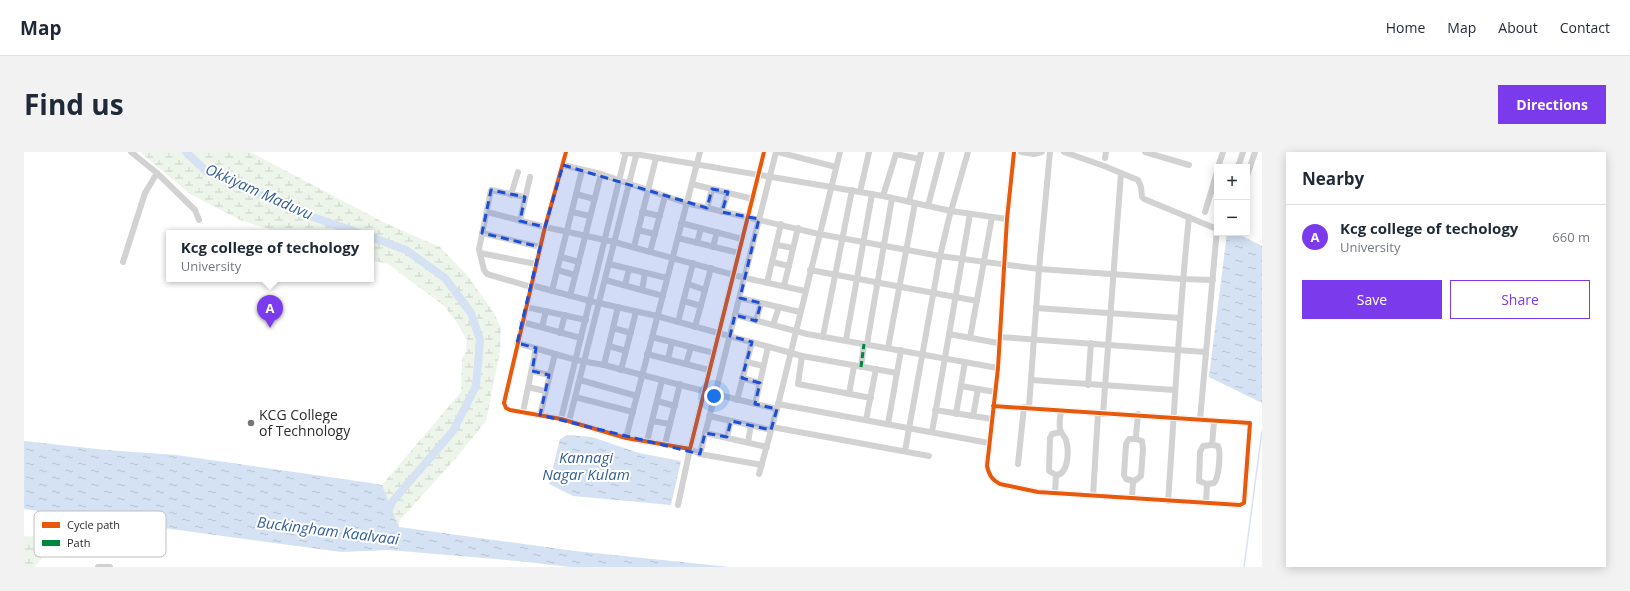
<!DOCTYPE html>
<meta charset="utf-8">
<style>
body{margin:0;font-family:"Open Sans",sans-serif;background:#f2f2f3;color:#1f2937}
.controls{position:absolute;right:12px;top:12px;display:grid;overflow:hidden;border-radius:0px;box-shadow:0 2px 10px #0003}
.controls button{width:36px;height:36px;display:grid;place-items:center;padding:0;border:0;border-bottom:1px solid #e0e1e3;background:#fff;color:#1f2937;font:20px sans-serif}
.you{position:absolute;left:690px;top:244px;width:14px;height:14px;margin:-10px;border:3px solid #fff;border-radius:50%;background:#1a73e8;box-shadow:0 0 0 6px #1a73e833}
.badge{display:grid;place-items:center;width:26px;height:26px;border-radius:50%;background:#7c3aed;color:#fff;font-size:13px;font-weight:700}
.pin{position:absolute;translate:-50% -33px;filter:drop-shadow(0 1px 2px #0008)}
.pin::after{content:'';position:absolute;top:21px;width:14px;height:12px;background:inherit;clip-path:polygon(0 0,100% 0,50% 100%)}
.popup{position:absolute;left:142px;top:78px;width:208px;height:52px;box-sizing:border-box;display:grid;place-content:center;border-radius:0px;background:#fff;filter:drop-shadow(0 1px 3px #0005);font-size:13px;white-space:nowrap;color:#747a83}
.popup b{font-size:15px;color:#1f2937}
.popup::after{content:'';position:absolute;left:50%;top:100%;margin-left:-8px;border:8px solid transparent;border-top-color:#fff}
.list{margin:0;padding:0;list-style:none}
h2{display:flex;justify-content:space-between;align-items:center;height:52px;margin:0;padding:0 16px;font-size:17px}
h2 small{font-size:13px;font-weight:400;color:#747a83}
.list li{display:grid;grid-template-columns:26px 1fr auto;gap:12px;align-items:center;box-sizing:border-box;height:64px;padding:0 16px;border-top:1px solid #e0e1e3}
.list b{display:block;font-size:15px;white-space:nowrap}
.list p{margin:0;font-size:13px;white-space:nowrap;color:#747a83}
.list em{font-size:13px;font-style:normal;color:#747a83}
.actions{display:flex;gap:8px;padding:12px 16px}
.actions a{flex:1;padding:9px 0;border:1px solid #7c3aed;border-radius:0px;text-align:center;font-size:14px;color:#7c3aed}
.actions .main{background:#7c3aed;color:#fff}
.map{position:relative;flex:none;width:1238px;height:415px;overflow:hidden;border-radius:0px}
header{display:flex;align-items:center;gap:24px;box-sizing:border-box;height:56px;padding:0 20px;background:#fff;border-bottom:1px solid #e0e1e3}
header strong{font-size:19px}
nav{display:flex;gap:22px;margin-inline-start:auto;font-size:14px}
.intro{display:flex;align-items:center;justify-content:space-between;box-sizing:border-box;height:96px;padding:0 24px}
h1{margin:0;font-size:28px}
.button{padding:10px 18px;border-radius:0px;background:#7c3aed;color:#fff;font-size:14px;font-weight:700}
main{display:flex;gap:24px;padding:0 24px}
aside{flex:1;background:#fff;border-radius:0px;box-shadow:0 2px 10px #0003}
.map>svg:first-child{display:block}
</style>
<header>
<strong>Map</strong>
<nav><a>Home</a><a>Map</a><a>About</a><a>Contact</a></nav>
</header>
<div class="intro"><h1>Find us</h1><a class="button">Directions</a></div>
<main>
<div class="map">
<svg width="1238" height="415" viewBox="0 0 1238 415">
<defs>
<pattern id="wetland-marsh" width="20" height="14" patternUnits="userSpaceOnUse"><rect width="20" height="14" fill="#edf5ea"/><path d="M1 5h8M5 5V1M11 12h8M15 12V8" fill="none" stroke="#ccd2c9"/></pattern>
<pattern id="water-ripples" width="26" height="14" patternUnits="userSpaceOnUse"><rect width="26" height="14" fill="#d4e2f3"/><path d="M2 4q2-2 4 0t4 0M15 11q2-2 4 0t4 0" fill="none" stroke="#b6c2d1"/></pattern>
</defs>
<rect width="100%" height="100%" fill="#fff"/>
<g fill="url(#wetland-marsh)">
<polygon points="116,0 226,0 359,70 416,95 443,123 470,161 477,176 476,199 462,269 432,306 376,368 374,375 358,333 437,240 438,206 442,200 443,188 432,169 419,153 364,112 347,108 347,81 257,81 216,68 166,42"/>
<polygon points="0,384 37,386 10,415 0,415"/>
</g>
<g fill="url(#water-ripples)">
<polygon points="1203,81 1212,81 1238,94 1238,251 1185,225"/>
<polygon points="543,283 568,285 615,301 657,309 647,353 549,344 525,332 536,287"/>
<polygon points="0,289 82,298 152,303 347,331 358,333 375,375 551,399 706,415 546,415 494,409 365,398 317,400 0,357"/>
</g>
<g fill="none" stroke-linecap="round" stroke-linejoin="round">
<polyline stroke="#d4e2f3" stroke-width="1.5" points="1220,415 1238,279"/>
<g stroke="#d4e2f3" stroke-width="8">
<polyline points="162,0 183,20 280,62 335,81"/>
<polyline points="347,85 382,98 421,126 447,161 456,188 452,234 429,279 368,350 363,364"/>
</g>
<g stroke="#d2d2d2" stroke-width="6">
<polyline points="107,0 133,21 171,58 175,68"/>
<polyline points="542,0 521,75 480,251 482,256 486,258 537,267 602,286 666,297 740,0"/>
<polyline points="599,0 807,35 859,44 927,59 983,67"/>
<polyline points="754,0 812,15"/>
<polyline points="997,0 1010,2 1018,0"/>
<polyline points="1026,0 1015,117 1158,127 1189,128"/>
<polyline points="1040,0 1080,14 1114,28 1117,35 1118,45 1120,47 1193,77 1176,268"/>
<polyline points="1121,0 1165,13"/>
<polyline points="1081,6 1082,0"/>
<polyline points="539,13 577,22 662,51 795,82 916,104 1015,117 1005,255"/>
<polyline points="1194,15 1199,0"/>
<polyline points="1214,15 1219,0"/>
<polyline points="1223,24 1231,0"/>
<polyline points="668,32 729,47"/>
<polyline points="836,40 845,0"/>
<polyline points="552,42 570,47"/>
<polyline points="487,43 494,20"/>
<polyline points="859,44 872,2 895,7"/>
<polyline points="501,45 467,38 455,97 460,118 463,122 507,135"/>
<polyline points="885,50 897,0"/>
<polyline points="904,54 918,0"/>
<polyline points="683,56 688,37"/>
<polyline points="463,60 521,75 590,90 721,126 781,139"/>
<polyline points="548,60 566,64"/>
<polyline points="618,60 636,64"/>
<polyline points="698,60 704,40"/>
<polyline points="1181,60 1193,20"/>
<polyline points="496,69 506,25"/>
<polyline points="657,71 718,87"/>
<polyline points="614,78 631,82"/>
<polyline points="458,81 516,95"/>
<polyline points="654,86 715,101"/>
<polyline points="673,91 677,76"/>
<polyline points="753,93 769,96"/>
<polyline points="610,95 632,6"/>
<polyline points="689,95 693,80"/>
<polyline points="626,100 641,44"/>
<polyline points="456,101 512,112"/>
<polyline points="537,105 555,110"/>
<polyline points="99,110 121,41 133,21"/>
<polyline points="748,110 765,114"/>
<polyline points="585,112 643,126"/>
<polyline points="533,118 551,123"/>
<polyline points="786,118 953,149"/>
<polyline points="581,128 639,144"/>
<polyline points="743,131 757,72"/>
<polyline points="664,132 681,138"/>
<polyline points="507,133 566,149 633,164 778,204 873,221"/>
<polyline points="601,133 605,117"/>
<polyline points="760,134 774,76"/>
<polyline points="618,138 621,121"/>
<polyline points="528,139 558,18"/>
<polyline points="546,144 577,22"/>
<polyline points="716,146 776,160"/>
<polyline points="660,149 677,154"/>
<polyline points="502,155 562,168"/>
<polyline points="1012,156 1156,166"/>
<polyline points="711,163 783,182 974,216"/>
<polyline points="732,169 737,151"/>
<polyline points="498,170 557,186"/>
<polyline points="654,170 669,111"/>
<polyline points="749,173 755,155"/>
<polyline points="518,175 522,159"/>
<polyline points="671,175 687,116"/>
<polyline points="589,176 607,181"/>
<polyline points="536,181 541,163"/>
<polyline points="925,182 974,191"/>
<polyline points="799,184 828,38"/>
<polyline points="628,185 690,201"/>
<polyline points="976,185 1181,200"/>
<polyline points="946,186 968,65"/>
<polyline points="822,188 848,42"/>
<polyline points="493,191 552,208 580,213 691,242 753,257"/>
<polyline points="843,192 868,46"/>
<polyline points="585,194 602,199"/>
<polyline points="864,196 891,51"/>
<polyline points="623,202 685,218"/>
<polyline points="778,204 774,232 847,246"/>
<polyline points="644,207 648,190"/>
<polyline points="723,210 739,214"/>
<polyline points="662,212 667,195"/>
<polyline points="580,213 594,155"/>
<polyline points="837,215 840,192"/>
<polyline points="597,218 612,160"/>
<polyline points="508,219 525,223"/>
<polyline points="718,226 736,231"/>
<polyline points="556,228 613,244"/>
<polyline points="1007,228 1150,238"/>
<polyline points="1064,233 1067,191"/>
<polyline points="937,234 954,237 949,264"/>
<polyline points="504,235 521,239"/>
<polyline points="954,237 971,240"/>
<polyline points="825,242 830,214"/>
<polyline points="551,245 609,260"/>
<polyline points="713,248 728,190"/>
<polyline points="633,249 651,254"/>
<polyline points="731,252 744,195"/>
<polyline points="754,252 965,291"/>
<path d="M969 254 1226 271 1220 351 1216 353 1014 340 976 332C968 328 965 323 963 314L974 216 983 67 990 0"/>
<polyline points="911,258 968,267"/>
<polyline points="499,260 512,196"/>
<polyline points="932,262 941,210"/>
<polyline points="1079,262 1097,21"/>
<polyline points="516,263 531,202"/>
<polyline points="685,264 747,278"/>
<polyline points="537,267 602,0"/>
<polyline points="842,268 852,217"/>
<polyline points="545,269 613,0"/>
<polyline points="628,269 646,272"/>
<polyline points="864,272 877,198"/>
<polyline points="748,275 905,304"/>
<polyline points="908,280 946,62"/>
<polyline points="681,281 743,295"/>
<polyline points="703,285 707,269"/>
<polyline points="602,286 676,0"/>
<polyline points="623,289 638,228"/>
<polyline points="724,290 727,273"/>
<polyline points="641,292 656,232"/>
<polyline points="881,299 916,104 925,66 944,0"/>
<polyline points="676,302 752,0"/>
<polyline points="994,312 1000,255"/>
<polyline points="735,322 753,257 816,0"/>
<polyline points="1032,323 1025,319 1026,286 1028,282 1037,280"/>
<polyline points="1110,329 1102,327 1100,323 1102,292 1105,287 1112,287"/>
<polyline points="1183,332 1175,329 1176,300 1179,294 1188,293"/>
<path d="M1031 341 1032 323C1045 322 1045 298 1042 288 1041 284 1037 282 1036 277 1035 272 1036 265 1037 259"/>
<polyline points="1069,344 1074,261"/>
<polyline points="1108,346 1109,330 1117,324 1119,297 1118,289 1112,287 1112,284 1114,262"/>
<path d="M1144 349C1151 254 1155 159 1165 65"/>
<path d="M1182 350 1183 332 1190 331C1195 326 1197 300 1194 294L1188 293 1190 270"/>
<polyline points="654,353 666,297 676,302 738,313"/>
<polyline points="74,415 86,415"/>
</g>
<polyline stroke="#00873e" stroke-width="3" stroke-dasharray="6 3" stroke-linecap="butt" points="837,215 840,192"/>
<defs>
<g id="cycleway">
<polyline points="542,0 521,75 480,251 482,256 486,258 537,267 602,286 666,297 740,0"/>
<path d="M969 254 1226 271 1220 351 1216 353 1014 340 976 332C968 328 965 323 963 314L974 216 983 67 990 0"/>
</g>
</defs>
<use href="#cycleway" stroke="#fff" stroke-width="6"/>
<use href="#cycleway" stroke="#e8590c" stroke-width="4"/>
</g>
<path fill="#1d4ed8" fill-opacity="0.2" stroke="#1d4ed8" stroke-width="3" stroke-dasharray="8 5" stroke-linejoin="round" d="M539 13 683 56 688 37 704 40 698 60 735 67 716 146 737 151 732 169 711 163 706 184 728 190 718 226 736 231 731 252 753 257 747 278 707 269 703 285 681 281 676 302 516 263 525 223 508 219 512 196 493 191 516 95 458 81 467 38 501 45 496 69 521 75Z"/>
<circle fill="#767676" stroke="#fff" stroke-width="1.5" cx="227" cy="271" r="4"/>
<g text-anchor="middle" stroke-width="4" stroke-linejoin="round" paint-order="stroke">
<g font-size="14" fill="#2d2d2d" stroke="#fff" text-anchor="start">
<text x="235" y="268">KCG College<tspan x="235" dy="16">of Technology</tspan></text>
</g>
<g font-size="15" font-style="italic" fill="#345e96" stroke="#fff">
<text transform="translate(235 40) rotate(24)" y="5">Okkiyam Maduvu</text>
<text x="562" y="311">Kannagi<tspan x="562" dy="17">Nagar Kulam</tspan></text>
<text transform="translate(304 379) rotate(7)" y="5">Buckingham Kaalvaai</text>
</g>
</g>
<rect x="10" y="359" width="132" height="46" rx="6" fill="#fff" stroke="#c0c0c0" stroke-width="1"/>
<rect x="18" y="370" width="18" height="6" fill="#e8590c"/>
<rect x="18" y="388" width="18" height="6" fill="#00873e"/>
<g font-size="11" fill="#2d2d2d">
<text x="43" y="377">Cycle path</text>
<text x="43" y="395">Path</text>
</g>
</svg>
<div class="controls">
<button>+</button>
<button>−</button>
</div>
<div class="you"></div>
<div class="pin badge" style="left:246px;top:176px">A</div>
<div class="popup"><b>Kcg college of techology</b>University</div>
</div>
<aside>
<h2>Nearby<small></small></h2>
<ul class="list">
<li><span class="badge">A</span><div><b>Kcg college of techology</b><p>University</p></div><em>660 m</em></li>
</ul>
<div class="actions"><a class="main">Save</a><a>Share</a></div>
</aside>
</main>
